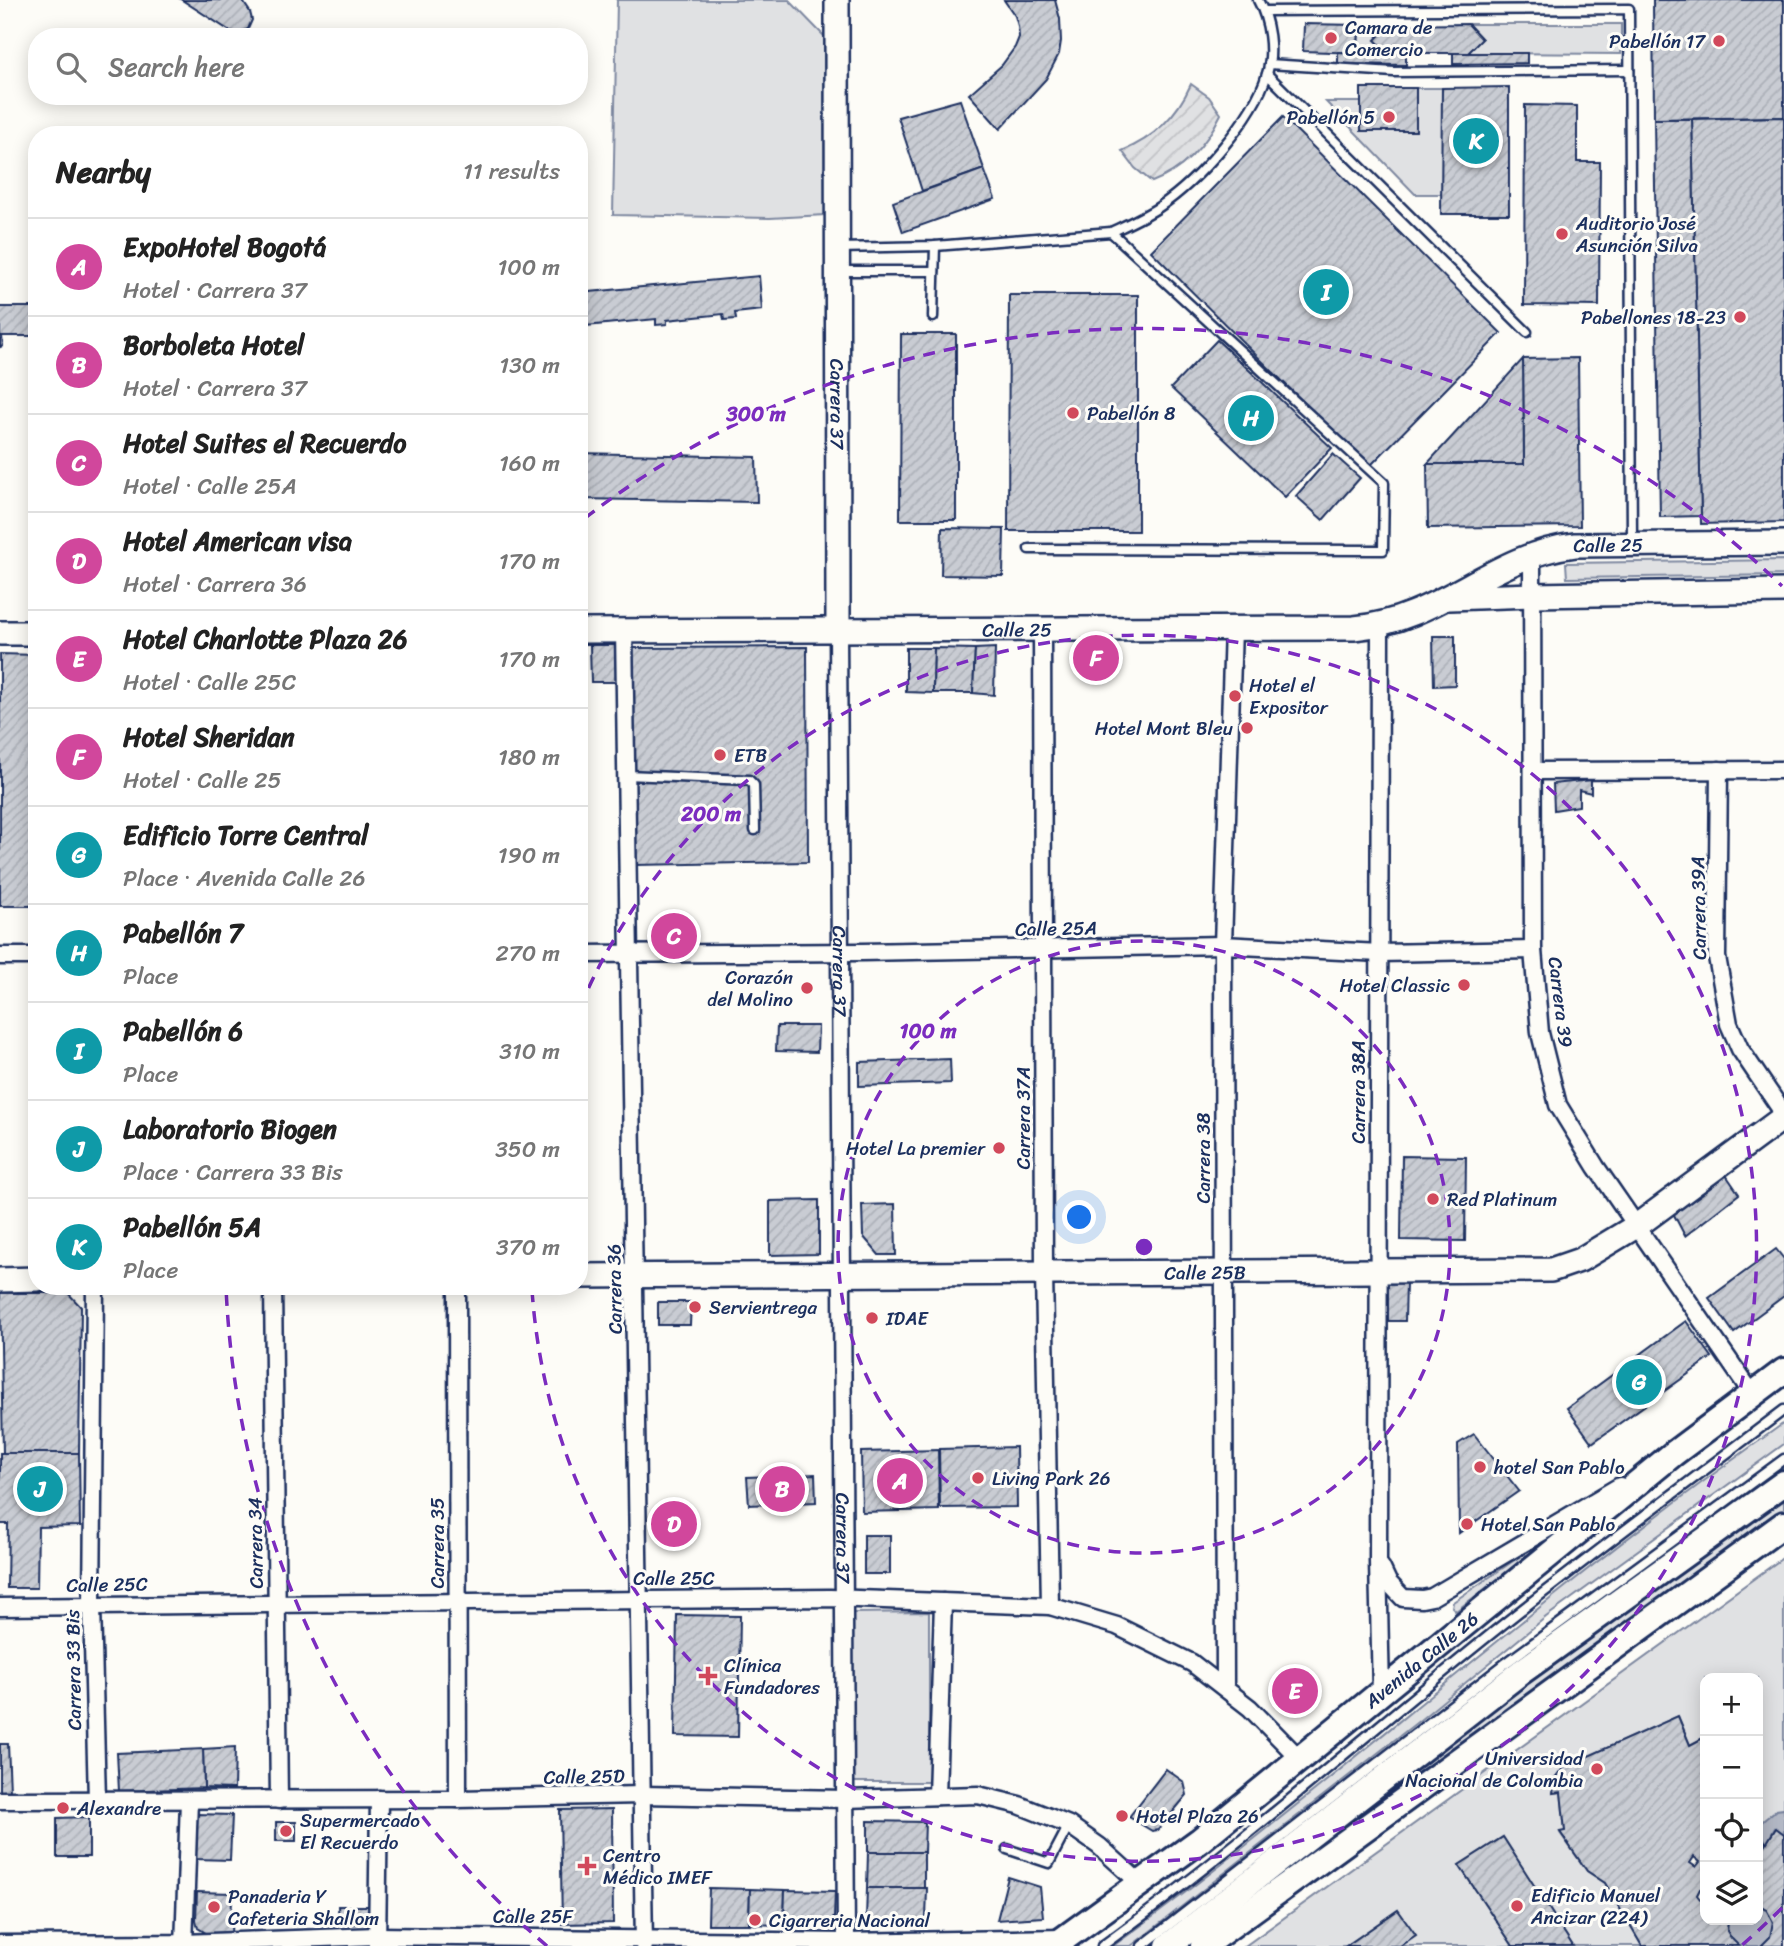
<!DOCTYPE html>
<meta charset="utf-8">
<style>
body{margin:0;font-family:Sriracha,sans-serif;background:#f6f6f6;color:#222}
.controls{position:absolute;right:21px;bottom:21px;display:grid;overflow:hidden;border-radius:14px;box-shadow:0 4px 18px #0003}
.controls button{width:63px;height:63px;display:grid;place-items:center;padding:0;border:0;border-bottom:2px solid #e0e0e0;background:#fff;color:#222;font:35px sans-serif}
.you{position:absolute;left:1080px;top:1218px;width:24px;height:24px;margin:-18px;border:5px solid #fff;border-radius:50%;background:#1a73e8;box-shadow:0 0 0 10px #1a73e833}
.badge{display:grid;place-items:center;width:46px;height:46px;border-radius:50%;background:#db2777;color:#fff;font-size:23px;font-weight:700}
.pin{position:absolute;translate:-50% -50%;border:4px solid #fff;box-shadow:0 2px 7px #0006}
.list{margin:0;padding:0;list-style:none}
h2{display:flex;justify-content:space-between;align-items:center;height:91px;margin:0;padding:0 28px;font-size:30px}
h2 small{font-size:23px;font-weight:400;color:#767676}
.list li{display:grid;grid-template-columns:46px 1fr auto;gap:21px;align-items:center;box-sizing:border-box;height:98px;padding:0 28px;border-top:2px solid #e0e0e0}
.list b{display:block;font-size:26px;white-space:nowrap}
.list p{margin:0;font-size:23px;white-space:nowrap;color:#767676}
.list em{font-size:23px;font-style:normal;color:#767676}
.icon{flex:none;width:38px;height:38px;fill:none;stroke:currentColor;stroke-width:2;stroke-linecap:round;stroke-linejoin:round}
.map{position:relative;flex:none;width:1784px;height:1946px;overflow:hidden}
.search{position:absolute;background:#fff;box-shadow:0 4px 18px #0003;left:28px;top:28px;width:560px;height:77px;display:flex;align-items:center;gap:18px;box-sizing:border-box;padding:0 24px;border-radius:28px;color:#767676;font-size:26px}
.panel{position:absolute;background:#fff;box-shadow:0 4px 18px #0003;left:28px;top:126px;width:560px;height:1169px;border-radius:28px}
.map>svg:first-child{display:block}
</style>
<div class="map">
<svg width="1784" height="1946" viewBox="0 0 1784 1946">
<defs>
<pattern id="garden-furrows" width="10" height="10" patternUnits="userSpaceOnUse" patternTransform="scale(1.75)"><rect width="10" height="10" fill="#e0e1e3"/><path d="M-1 1l2-2M0 10L10 0M9 11l2-2" fill="none" stroke="#c0c1c5"/></pattern>
<pattern id="building-hatch" width="6" height="6" patternUnits="userSpaceOnUse" patternTransform="scale(1.75)"><rect width="6" height="6" fill="#c9ccd3"/><path d="M-1 1l2-2M0 6l6-6M5 7l2-2" fill="none" stroke="#acb0b8"/></pattern>
</defs>
<rect width="100%" height="100%" fill="#fdfcf7"/>
<filter id="ink" filterUnits="userSpaceOnUse"><feTurbulence type="fractalNoise" baseFrequency=".0143" numOctaves="2"/><feDisplacementMap in="SourceGraphic" scale="14" xChannelSelector="R" yChannelSelector="G"/><feConvolveMatrix kernelMatrix="1 2 1 2 8 2 1 2 1" color-interpolation-filters="sRGB"/></filter>
<g filter="url(#ink)">
<g fill="#e0e1e3" stroke="#7e88a0" stroke-width="2">
<polygon points="617,0 789,0 824,36 825,215 770,218 613,215"/>
<polygon points="1468,24 1621,24 1621,54 1468,53 1482,39"/>
<polygon points="1359,25 1389,25 1375,40 1389,53 1358,53"/>
<polygon points="1416,88 1442,88 1442,194 1415,194 1326,102 1361,102 1416,130"/>
<polygon points="1784,560 1784,575 1567,578 1566,563"/>
<path d="M1784 1423V1444L1546 1617 1420 1720 1148 1933 1131 1946H1113C1253 1845 1384 1732 1519 1624 1605 1554 1694 1487 1784 1423Z"/>
<polygon points="1784,1495 1784,1511 1621,1631 1470,1736 1317,1851 1315,1849 1395,1778"/>
<polygon points="1525,1553 1526,1557 1456,1611 1452,1607 1453,1602"/>
<polygon points="1784,1557 1784,1834 1775,1828 1766,1844 1758,1827 1758,1678 1705,1678 1705,1737 1690,1745 1678,1716 1564,1767 1555,1779 1553,1792 1561,1792 1565,1831 1560,1833 1587,1871 1605,1883 1642,1946 1573,1946 1503,1837 1459,1865 1513,1946 1400,1946 1415,1935 1398,1910 1346,1946 1245,1946"/>
<polygon points="929,1612 929,1782 851,1782 851,1613"/>
</g>
<path fill="url(#garden-furrows)" stroke="#7e88a0" stroke-width="2" d="M1191 84 1209 97 1221 114C1206 145 1184 170 1152 182L1135 168 1122 151C1154 138 1177 116 1191 84Z"/>
<g fill="#b3b8c5" stroke="#76819c" stroke-width="2">
<polygon points="1784,1809 1784,1834 1775,1828 1766,1844 1758,1825 1776,1810"/>
<path d="M1758 1904C1776 1913 1778 1934 1761 1946H1739C1729 1940 1726 1931 1728 1920H1758Z"/>
</g>
<g fill="url(#building-hatch)" stroke="#1b2f5e" stroke-width="2" fill-rule="evenodd">
<polygon points="182,0 242,0 250,12 252,20 248,29 239,33 230,31"/>
<polygon points="1004,0 1055,0 1060,19 1061,41 1059,54 1046,79 1000,129 969,94 1002,65 1015,47 1019,37 1018,26 1015,16"/>
<polygon points="1653,0 1784,0 1784,117 1654,119"/>
<polygon points="1304,24 1359,25 1358,53 1303,51"/>
<polygon points="1468,24 1482,39 1468,53 1389,53 1375,40 1389,25"/>
<polygon points="1338,52 1406,53 1406,65 1338,64"/>
<polygon points="1453,53 1527,53 1527,63 1453,64"/>
<polygon points="1509,87 1509,214 1441,214 1442,88"/>
<rect x="1361" y="88" width="55" height="43"/>
<polygon points="960,100 984,169 922,191 898,117"/>
<polygon points="1525,105 1577,106 1577,162 1600,162 1599,306 1524,305"/>
<polygon points="1283,117 1501,333 1369,467 1151,251"/>
<polygon points="1784,117 1784,522 1701,524 1692,119"/>
<polygon points="1654,119 1692,119 1701,516 1660,517"/>
<polygon points="984,169 995,199 903,232 893,202"/>
<polygon points="759,276 762,310 735,313 736,319 724,320 723,314 667,320 667,324 656,325 656,319 586,326 586,331 579,332 579,293"/>
<polygon points="1009,295 1138,295 1138,531 1008,531"/>
<polygon points="0,307 37,307 37,336 2,336 3,346 0,347"/>
<polygon points="901,334 956,334 956,520 900,520"/>
<polygon points="1217,340 1332,448 1285,497 1171,388"/>
<polygon points="1578,358 1580,526 1428,528 1427,464 1524,464 1523,359"/>
<polygon points="1523,359 1524,464 1427,464"/>
<polygon points="579,453 756,457 757,502 579,499"/>
<polygon points="1333,454 1360,478 1323,520 1296,496"/>
<polygon points="942,528 1004,529 1003,576 941,575"/>
<polygon points="1433,636 1455,636 1455,685 1434,686"/>
<polygon points="590,645 616,645 616,682 591,682"/>
<polygon points="807,647 808,862 635,865 632,648"/>
<polygon points="906,648 934,648 933,693 906,692"/>
<polygon points="934,648 975,649 973,693 933,693"/>
<polygon points="995,648 994,695 973,693 975,649"/>
<polygon points="0,654 37,655 37,906 0,906"/>
<polygon points="1591,780 1591,793 1579,790 1579,806 1554,810 1553,784"/>
<polygon points="777,1026 818,1026 817,1052 776,1051"/>
<polygon points="950,1059 951,1083 859,1086 859,1062"/>
<polygon points="1402,1156 1466,1157 1465,1241 1401,1240"/>
<polygon points="1726,1175 1739,1194 1685,1236 1673,1213"/>
<polygon points="819,1200 819,1254 770,1255 770,1201"/>
<polygon points="895,1204 896,1255 879,1255 863,1236 862,1205"/>
<polygon points="1776,1249 1784,1259 1784,1296 1734,1333 1709,1298"/>
<polygon points="1387,1282 1406,1282 1405,1321 1386,1321"/>
<polygon points="0,1293 68,1293 81,1307 79,1453 3,1453"/>
<polygon points="658,1302 691,1302 690,1325 658,1325"/>
<polygon points="1686,1321 1712,1357 1592,1443 1567,1408"/>
<polygon points="1474,1434 1519,1491 1459,1533 1458,1444"/>
<polygon points="1016,1447 1017,1507 940,1508 939,1449"/>
<polygon points="938,1450 939,1510 862,1512 861,1452"/>
<polygon points="0,1453 79,1453 80,1526 38,1527 37,1588 7,1588 8,1524 0,1524"/>
<polygon points="815,1474 816,1502 749,1505 747,1477"/>
<rect x="864" y="1535" width="26" height="39"/>
<polygon points="677,1615 740,1616 738,1737 675,1736"/>
<path d="M1678 1716 1690 1745 1705 1737V1890L1700 1889 1697 1895 1700 1899 1705 1898V1920H1728L1727 1931 1731 1938 1739 1946H1642L1605 1883 1587 1871 1560 1832 1565 1831 1561 1792 1553 1793 1555 1779 1564 1767ZM1694 1857 1700 1862 1696 1867 1690 1863Z"/>
<polygon points="0,1744 8,1744 10,1791 0,1792"/>
<polygon points="235,1747 234,1789 204,1788 203,1749"/>
<polygon points="203,1749 204,1788 119,1791 117,1753"/>
<polygon points="1166,1769 1184,1782 1187,1795 1158,1830 1152,1831 1129,1817"/>
<polygon points="612,1809 613,1923 562,1924 560,1810"/>
<polygon points="197,1814 232,1815 230,1860 195,1859"/>
<polygon points="89,1817 89,1857 57,1857 57,1818"/>
<polygon points="868,1821 925,1822 924,1852 868,1852"/>
<rect x="276" y="1822" width="20" height="19"/>
<polygon points="1758,1827 1766,1844 1776,1828 1784,1834 1784,1946 1761,1946 1770,1937 1773,1922 1766,1909 1758,1904"/>
<polygon points="1503,1837 1573,1946 1513,1946 1459,1865"/>
<polygon points="868,1852 924,1852 924,1889 867,1888"/>
<polygon points="1008,1877 1040,1887 1043,1917 997,1920"/>
<polygon points="709,1888 750,1889 749,1924 708,1924"/>
<polygon points="867,1888 927,1888 926,1920 866,1919"/>
<polygon points="750,1889 785,1890 784,1925 749,1924"/>
<polygon points="785,1890 835,1891 834,1918 816,1927 784,1925"/>
<polygon points="197,1892 232,1893 231,1939 214,1938 198,1928 196,1920"/>
<polygon points="338,1906 369,1906 369,1916 358,1924 339,1925"/>
<polygon points="1398,1910 1416,1935 1400,1946 1346,1946"/>
</g>
<g fill="none" stroke-linecap="round" stroke-linejoin="round">
<defs>
<g id="lane">
<polyline points="1264,11 1629,9 1632,541"/>
<polyline points="1269,64 1394,72 1629,70"/>
<polyline points="1267,74 1527,332"/>
<polyline points="838,248 935,246 1111,232"/>
<polyline points="840,271 934,271"/>
<polyline points="933,317 935,246"/>
<path d="M1029 549 1383 550 1384 483 1111 232C1128 224 1144 217 1159 207 1198 181 1254 118 1267 74 1274 51 1269 20 1258 0"/>
<polyline points="626,775 749,780 754,785 755,830"/>
<polyline points="1007,1849 1049,1863 1069,1825"/>
<path d="M1102 1946C1233 1851 1355 1744 1481 1642 1580 1562 1683 1487 1784 1410"/>
<polyline points="1142,1946 1506,1663 1784,1459"/>
</g>
<g id="street">
<polyline points="1532,554 1533,950 1540,1033 1558,1105 1596,1167 1753,1395"/>
<polyline points="1380,624 1378,1561 1381,1692"/>
<polyline points="1042,629 1044,1273 1050,1606"/>
<polyline points="624,630 644,1946"/>
<path id="s1" d="M838 630 846 1942"/>
<polyline points="1719,770 1717,957 1729,1024 1740,1049 1784,1114"/>
<polyline points="1534,771 1784,770"/>
<polyline points="579,954 862,952 1223,945 1380,953 1533,950"/>
<polyline points="0,956 37,956"/>
<polyline points="95,1286 92,1605 97,1800"/>
<polyline points="273,1286 279,1800"/>
<polyline points="457,1286 458,1799"/>
<polyline points="1381,1567 1388,1582 1403,1598 1422,1599 1432,1597 1620,1486"/>
<polyline points="0,1607 830,1598 1050,1606 1117,1626 1192,1663 1250,1708 1300,1759"/>
<polyline points="1225,1688 1223,945 1233,628"/>
<polyline points="937,1796 943,1602"/>
<polyline points="0,1800 458,1799 642,1795 845,1799 978,1795 1019,1805 1069,1825 1099,1846 1141,1884"/>
<polyline points="0,1944 184,1943 377,1936 846,1942 1064,1938"/>
<polyline points="184,1946 189,1800"/>
<polyline points="377,1946 379,1799"/>
</g>
<g id="secondary">
<path id="s2" d="M837 0 838 630"/>
<polyline points="1450,598 1532,595 1784,591"/>
<path id="s3" d="M579 631 1354 628C1438 621 1492 555 1575 545L1784 543"/>
<polyline points="0,633 37,633"/>
<path id="s4" d="M579 1276 1551 1270 1580 1260 1638 1225 1784 1117"/>
<polyline points="0,1280 37,1279"/>
</g>
<g id="primary">
<path id="s5" d="M1054 1946 1199 1841 1673 1454 1784 1371"/>
<polyline points="1168,1946 1521,1672 1784,1483"/>
<polyline points="1203,1946 1784,1524"/>
</g>
</defs>
<use href="#lane" stroke="#1b2f5e" stroke-width="13"/>
<use href="#street" stroke="#1b2f5e" stroke-width="21"/>
<use href="#secondary" stroke="#1b2f5e" stroke-width="28"/>
<use href="#primary" stroke="#1b2f5e" stroke-width="30"/>
<use href="#lane" stroke="#fdfcf7" stroke-width="8"/>
<use href="#street" stroke="#fdfcf7" stroke-width="16"/>
<use href="#secondary" stroke="#fdfcf7" stroke-width="23"/>
<use href="#primary" stroke="#fdfcf7" stroke-width="24"/>
</g>
</g>
<g fill="none" stroke="#7b2cbf" stroke-width="3.5" stroke-dasharray="12 9">
<circle cx="1144" cy="1247" r="306"/>
<path d="M580 1007A613 613 0 1 1 532 1290"/>
<path d="M1782 1908A919 919 0 0 1 1741 1946M547 1946A919 919 0 0 1 226 1287M585 518A919 919 0 0 1 1782 586"/>
</g>
<g fill="#d1495b" stroke="#fdfcf7" stroke-width="2.5">
<circle cx="1331" cy="38" r="7"/>
<circle cx="1719" cy="41" r="7"/>
<circle cx="1389" cy="117" r="7"/>
<circle cx="1562" cy="234" r="7"/>
<circle cx="1740" cy="317" r="7"/>
<circle cx="1073" cy="413" r="7"/>
<circle cx="1235" cy="696" r="7"/>
<circle cx="1247" cy="728" r="7"/>
<circle cx="720" cy="755" r="7"/>
<circle cx="1464" cy="985" r="7"/>
<circle cx="807" cy="988" r="7"/>
<circle cx="999" cy="1148" r="7"/>
<circle cx="1433" cy="1199" r="7"/>
<circle cx="695" cy="1307" r="7"/>
<circle cx="872" cy="1318" r="7"/>
<circle cx="1480" cy="1467" r="7"/>
<circle cx="978" cy="1478" r="7"/>
<circle cx="1467" cy="1524" r="7"/>
<path d="M704.5 1665.5h7v7h7v7h-7v7h-7v-7h-7v-7h7z"/>
<circle cx="1597" cy="1769" r="7"/>
<circle cx="63" cy="1808" r="7"/>
<circle cx="1122" cy="1816" r="7"/>
<circle cx="286" cy="1831" r="7"/>
<path d="M583.5 1855.5h7v7h7v7h-7v7h-7v-7h-7v-7h7z"/>
<circle cx="1517" cy="1906" r="7"/>
<circle cx="214" cy="1907" r="7"/>
<circle cx="755" cy="1920" r="7"/>
</g>
<g text-anchor="middle" stroke-width="6" stroke-linejoin="round" paint-order="stroke">
<g font-size="19" fill="#1b2f5e" stroke="#fdfcf7" text-anchor="start">
<text x="1345" y="34">Camara de<tspan x="1345" dy="22">Comercio</tspan></text>
<text x="1705" y="48" text-anchor="end">Pabellón 17</text>
<text x="1375" y="124" text-anchor="end">Pabellón 5</text>
<text x="1576" y="230">Auditorio José<tspan x="1576" dy="22">Asunción Silva</tspan></text>
<text x="1726" y="324" text-anchor="end">Pabellones 18-23</text>
<text x="1087" y="420">Pabellón 8</text>
<text x="1249" y="692">Hotel el<tspan x="1249" dy="22">Expositor</tspan></text>
<text x="1233" y="735" text-anchor="end">Hotel Mont Bleu</text>
<text x="734" y="762">ETB</text>
<text x="793" y="984" text-anchor="end">Corazón<tspan x="793" dy="22">del Molino</tspan></text>
<text x="1450" y="992" text-anchor="end">Hotel Classic</text>
<text x="985" y="1155" text-anchor="end">Hotel La premier</text>
<text x="1447" y="1206">Red Platinum</text>
<text x="709" y="1314">Servientrega</text>
<text x="886" y="1325">IDAE</text>
<text x="1494" y="1474">hotel San Pablo</text>
<text x="992" y="1485">Living Park 26</text>
<text x="1481" y="1531">Hotel San Pablo</text>
<text x="724" y="1672">Clínica<tspan x="724" dy="22">Fundadores</tspan></text>
<text x="1583" y="1765" text-anchor="end">Universidad<tspan x="1583" dy="22">Nacional de Colombia</tspan></text>
<text x="77" y="1815">Alexandre</text>
<text x="1136" y="1823">Hotel Plaza 26</text>
<text x="300" y="1827">Supermercado<tspan x="300" dy="22">El Recuerdo</tspan></text>
<text x="603" y="1862">Centro<tspan x="603" dy="22">Médico IMEF</tspan></text>
<text x="1531" y="1902">Edificio Manuel<tspan x="1531" dy="22">Ancizar (224)</tspan></text>
<text x="228" y="1903">Panaderia Y<tspan x="228" dy="22">Cafeteria Shallom</tspan></text>
<text x="769" y="1927">Cigarreria Nacional</text>
</g>
<g font-size="19" fill="#1b2f5e" stroke="#fdfcf7">
<text dy="7" stroke="none"><textPath href="#s2" startOffset="404">Carrera 37</textPath></text>
<text dy="7" stroke="none"><textPath href="#s3" startOffset="1046">Calle 25</textPath></text>
<text dy="7" stroke="none"><textPath href="#s3" startOffset="438">Calle 25</textPath></text>
<text transform="translate(1698 908) rotate(-91)" y="7">Carrera 39A</text>
<text transform="translate(1056 928) rotate(-1)" y="7">Calle 25A</text>
<text dy="7" stroke="none"><textPath href="#s1" startOffset="341">Carrera 37</textPath></text>
<text transform="translate(1561 1002) rotate(83)" y="7">Carrera 39</text>
<text transform="translate(1358 1092) rotate(-90)" y="7">Carrera 38A</text>
<text transform="translate(1023 1118) rotate(-90)" y="7">Carrera 37A</text>
<text transform="translate(1203 1158) rotate(-90)" y="7">Carrera 38</text>
<text dy="7" stroke="none"><textPath href="#s4" startOffset="626">Calle 25B</textPath></text>
<text transform="translate(614 1289) rotate(-91)" y="7">Carrera 36</text>
<text dy="7" stroke="none"><textPath href="#s1" startOffset="908">Carrera 37</textPath></text>
<text transform="translate(255 1543) rotate(-91)" y="7">Carrera 34</text>
<text transform="translate(437 1543) rotate(-90)" y="7">Carrera 35</text>
<text x="674" y="1585">Calle 25C</text>
<text transform="translate(107 1584) rotate(-1)" y="7">Calle 25C</text>
<text dy="7" stroke="none"><textPath href="#s5" startOffset="466">Avenida Calle 26</textPath></text>
<text transform="translate(73 1670) rotate(-91)" y="7">Carrera 33 Bis</text>
<text transform="translate(584 1776) rotate(-1)" y="7">Calle 25D</text>
<text x="533" y="1923">Calle 25F</text>
</g>
</g>
<circle cx="1144" cy="1247" r="10" fill="#7b2cbf" stroke="#fdfcf7" stroke-width="3.5"/>
<g font-size="21" text-anchor="middle" font-weight="bold" fill="#7b2cbf" stroke="#fdfcf7" stroke-width="6" stroke-linejoin="round" paint-order="stroke">
<text x="756" y="421">300 m</text>
<text x="711" y="821">200 m</text>
<text x="928" y="1038">100 m</text>
</g>
</svg>
<div class="controls">
<button>+</button>
<button>−</button>
<button><svg class="icon" aria-label="locate" viewBox="0 0 24 24"><circle cx="12" cy="12" r="6"/><path d="M12 2v4M12 18v4M2 12h4M18 12h4"/></svg></button>
<button><svg class="icon" aria-label="layers" viewBox="0 0 24 24"><path d="M12 4l9 5-9 5-9-5zM3 14l9 5 9-5"/></svg></button>
</div>
<div class="you"></div>
<div class="pin badge" style="left:900px;top:1481px;background:#d1479c">A</div>
<div class="pin badge" style="left:782px;top:1489px;background:#d1479c">B</div>
<div class="pin badge" style="left:674px;top:936px;background:#d1479c">C</div>
<div class="pin badge" style="left:674px;top:1524px;background:#d1479c">D</div>
<div class="pin badge" style="left:1295px;top:1691px;background:#d1479c">E</div>
<div class="pin badge" style="left:1096px;top:658px;background:#d1479c">F</div>
<div class="pin badge" style="left:1639px;top:1382px;background:#0f9aa8">G</div>
<div class="pin badge" style="left:1251px;top:418px;background:#0f9aa8">H</div>
<div class="pin badge" style="left:1326px;top:292px;background:#0f9aa8">I</div>
<div class="pin badge" style="left:40px;top:1489px;background:#0f9aa8">J</div>
<div class="pin badge" style="left:1476px;top:141px;background:#0f9aa8">K</div>
<div class="search"><svg class="icon" aria-label="search" viewBox="0 0 24 24"><circle cx="10" cy="10" r="6"/><path d="M15 15l6 6"/></svg>Search here</div>
<section class="panel">
<h2>Nearby<small>11 results</small></h2>
<ul class="list">
<li><span class="badge" style="background:#d1479c">A</span><div><b>ExpoHotel Bogotá</b><p>Hotel · Carrera 37</p></div><em>100 m</em></li>
<li><span class="badge" style="background:#d1479c">B</span><div><b>Borboleta Hotel</b><p>Hotel · Carrera 37</p></div><em>130 m</em></li>
<li><span class="badge" style="background:#d1479c">C</span><div><b>Hotel Suites el Recuerdo</b><p>Hotel · Calle 25A</p></div><em>160 m</em></li>
<li><span class="badge" style="background:#d1479c">D</span><div><b>Hotel American visa</b><p>Hotel · Carrera 36</p></div><em>170 m</em></li>
<li><span class="badge" style="background:#d1479c">E</span><div><b>Hotel Charlotte Plaza 26</b><p>Hotel · Calle 25C</p></div><em>170 m</em></li>
<li><span class="badge" style="background:#d1479c">F</span><div><b>Hotel Sheridan</b><p>Hotel · Calle 25</p></div><em>180 m</em></li>
<li><span class="badge" style="background:#0f9aa8">G</span><div><b>Edificio Torre Central</b><p>Place · Avenida Calle 26</p></div><em>190 m</em></li>
<li><span class="badge" style="background:#0f9aa8">H</span><div><b>Pabellón 7</b><p>Place</p></div><em>270 m</em></li>
<li><span class="badge" style="background:#0f9aa8">I</span><div><b>Pabellón 6</b><p>Place</p></div><em>310 m</em></li>
<li><span class="badge" style="background:#0f9aa8">J</span><div><b>Laboratorio Biogen</b><p>Place · Carrera 33 Bis</p></div><em>350 m</em></li>
<li><span class="badge" style="background:#0f9aa8">K</span><div><b>Pabellón 5A</b><p>Place</p></div><em>370 m</em></li>
</ul>
</section>
</div>
